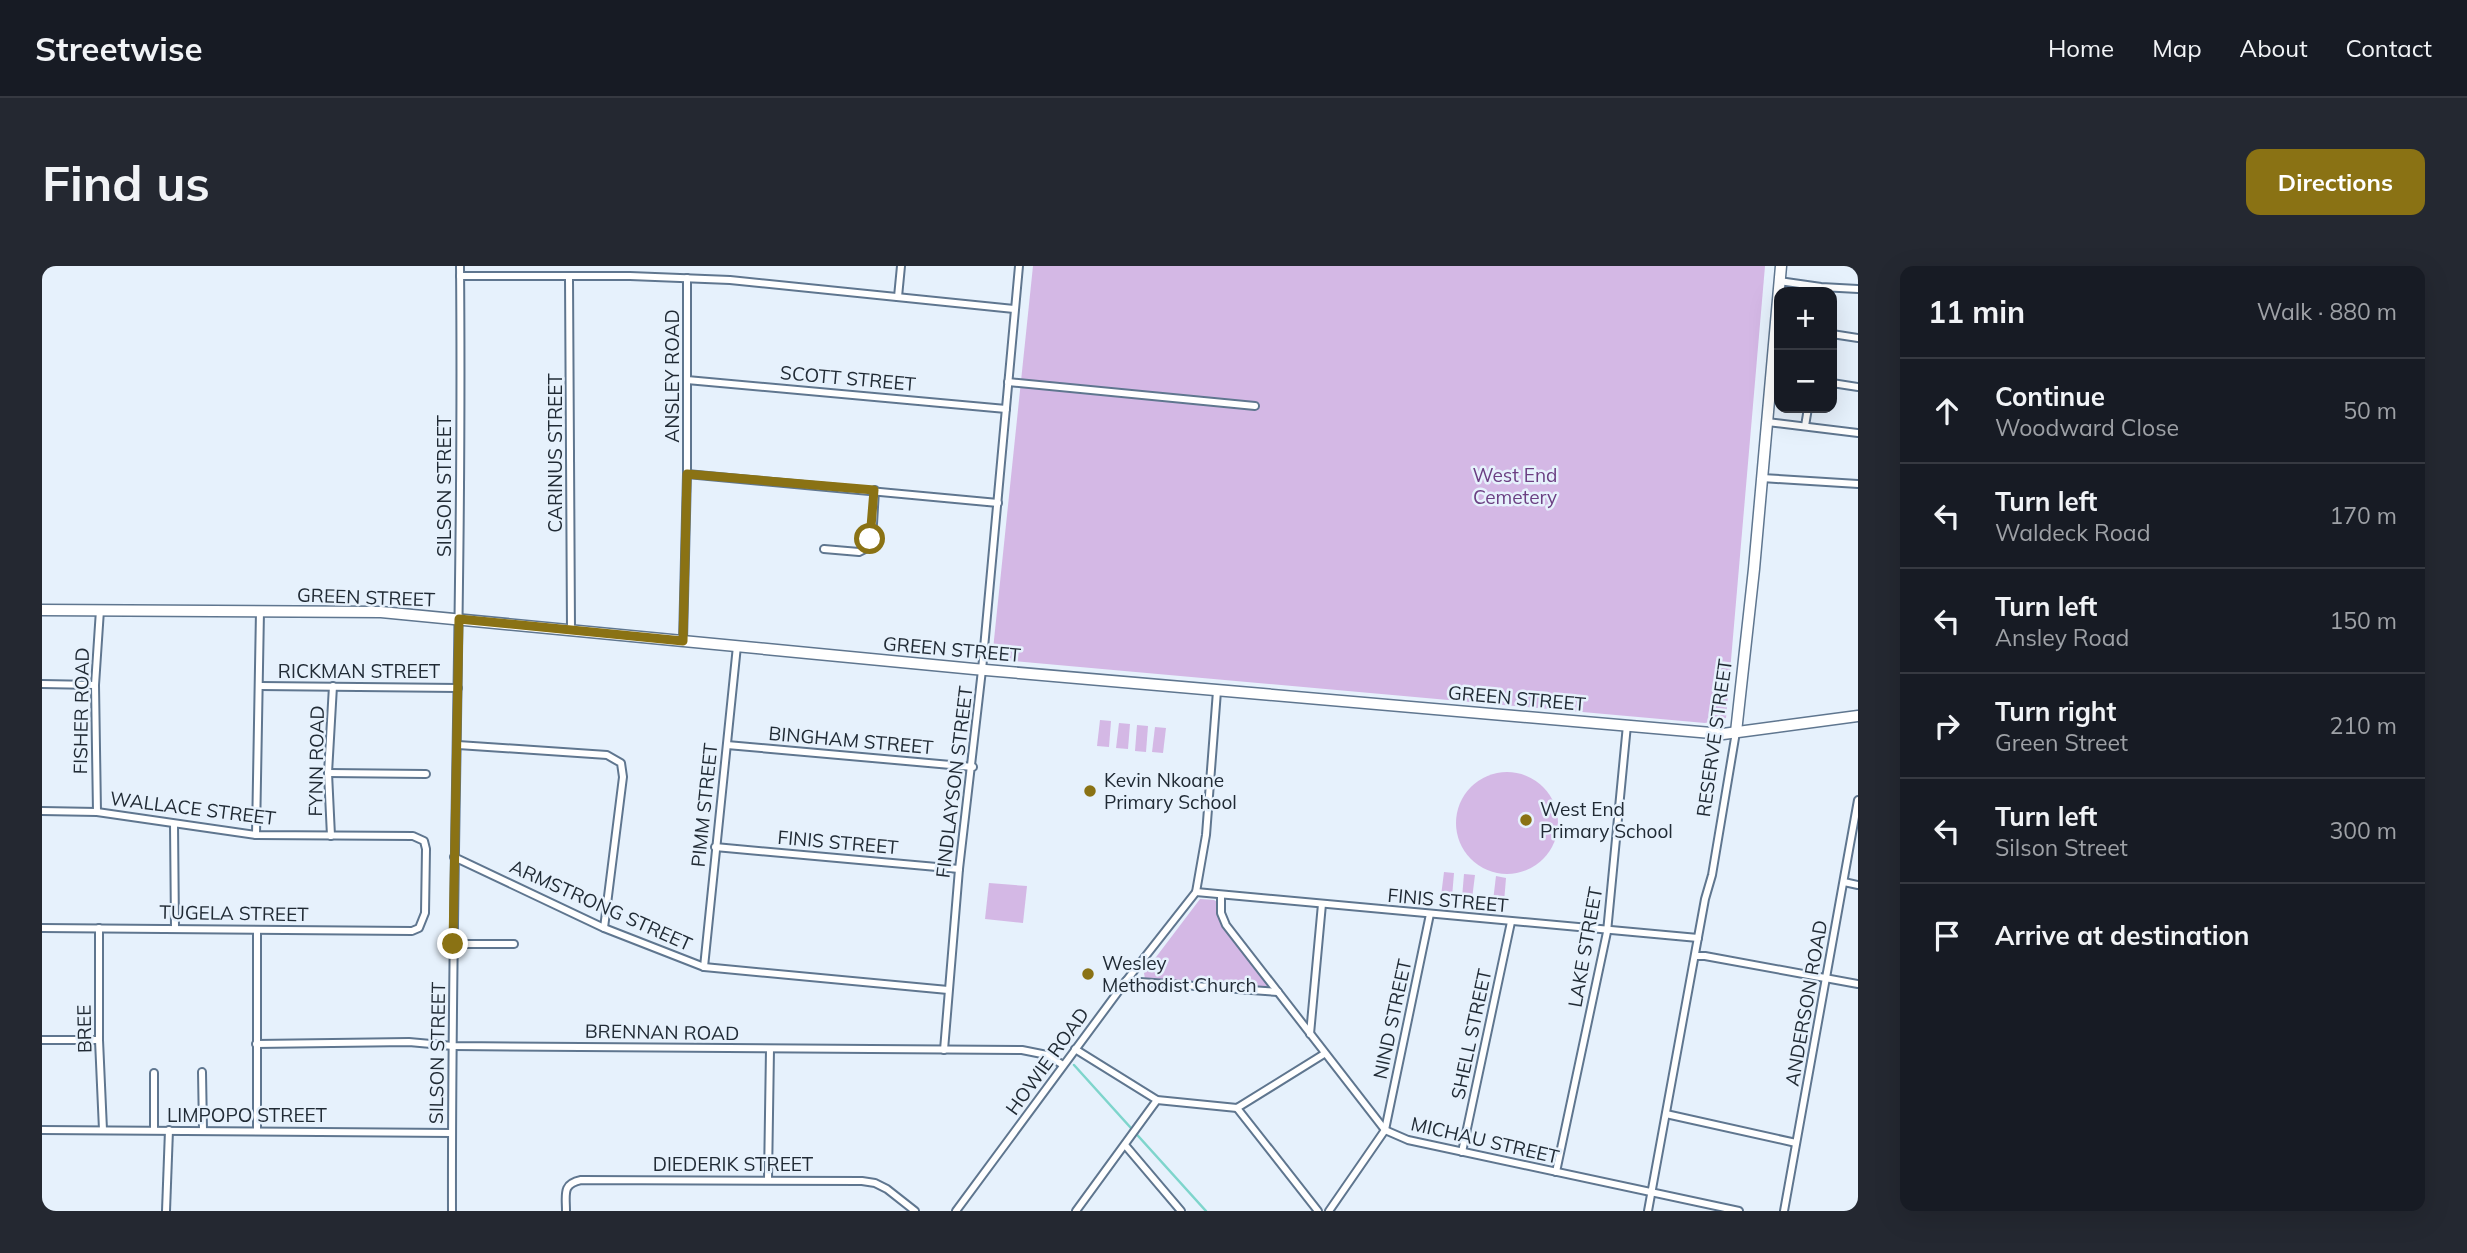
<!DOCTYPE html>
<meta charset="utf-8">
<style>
body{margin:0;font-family:Mulish,sans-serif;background:#242831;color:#f1f3f6}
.controls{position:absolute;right:21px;top:21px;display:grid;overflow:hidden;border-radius:14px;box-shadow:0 7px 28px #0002}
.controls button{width:63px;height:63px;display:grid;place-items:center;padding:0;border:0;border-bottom:2px solid #363941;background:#171b24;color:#f1f3f6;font:35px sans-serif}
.stop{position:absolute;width:21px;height:21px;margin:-16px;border:5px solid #8a7214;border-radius:50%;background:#fff}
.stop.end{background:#8a7214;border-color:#fff;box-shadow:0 2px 7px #0008}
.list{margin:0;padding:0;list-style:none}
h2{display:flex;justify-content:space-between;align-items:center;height:91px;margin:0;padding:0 28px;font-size:30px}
h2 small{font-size:23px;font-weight:400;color:#9ea1a6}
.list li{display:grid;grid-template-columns:46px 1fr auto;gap:21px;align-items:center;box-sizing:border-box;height:105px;padding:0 28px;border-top:2px solid #363941}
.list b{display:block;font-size:26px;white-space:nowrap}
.list p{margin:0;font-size:23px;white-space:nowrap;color:#9ea1a6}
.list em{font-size:23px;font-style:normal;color:#9ea1a6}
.icon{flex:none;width:38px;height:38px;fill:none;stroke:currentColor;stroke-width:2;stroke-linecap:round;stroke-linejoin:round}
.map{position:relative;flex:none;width:1816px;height:945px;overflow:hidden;border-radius:14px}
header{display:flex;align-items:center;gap:42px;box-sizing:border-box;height:98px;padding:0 35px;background:#171b24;border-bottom:2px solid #363941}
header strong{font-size:33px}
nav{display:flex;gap:38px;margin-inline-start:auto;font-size:24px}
.intro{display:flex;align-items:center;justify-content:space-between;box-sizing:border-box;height:168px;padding:0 42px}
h1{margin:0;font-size:49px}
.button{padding:18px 32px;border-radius:14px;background:#8a7214;color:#fff;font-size:24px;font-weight:700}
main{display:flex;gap:42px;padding:0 42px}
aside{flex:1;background:#171b24;border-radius:14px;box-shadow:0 7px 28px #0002}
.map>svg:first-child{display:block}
</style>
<header>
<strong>Streetwise</strong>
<nav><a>Home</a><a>Map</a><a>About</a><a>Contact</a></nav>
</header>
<div class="intro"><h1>Find us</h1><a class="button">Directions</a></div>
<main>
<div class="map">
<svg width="1816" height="945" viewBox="0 0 1816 945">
<rect width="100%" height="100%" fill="#e6f1fc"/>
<g fill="#d4b8e5">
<polygon points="991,0 1723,0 1684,452 1663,457 950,393"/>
<polygon points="1058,454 1069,455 1067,481 1055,480"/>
<polygon points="1077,457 1088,458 1086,483 1074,482"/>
<polygon points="1095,459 1106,460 1104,486 1093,485"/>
<polygon points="1113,461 1124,462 1121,487 1110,486"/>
<circle cx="1465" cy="557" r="51"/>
<polygon points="1402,606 1412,607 1410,631 1399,630"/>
<polygon points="1422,608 1433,609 1430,633 1420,632"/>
<polygon points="1454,610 1464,612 1462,636 1451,635"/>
<polygon points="947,617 985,620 981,657 943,653"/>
<polygon points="1158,633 1172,634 1177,637 1177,651 1180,658 1229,722 1103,713 1102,707"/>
</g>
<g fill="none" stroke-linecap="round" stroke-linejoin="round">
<polyline stroke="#7ed5cc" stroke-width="2.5" points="1032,799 1164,945"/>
<defs>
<g id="street">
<polyline points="418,10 588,10 688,14 972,43"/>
<polyline points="527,11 529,364"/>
<polyline points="1737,15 1779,21 1816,23"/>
<polyline points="856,31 859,0"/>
<polyline points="1790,68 1816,72"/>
<polyline points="645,114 964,143"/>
<polyline points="966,116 1213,140"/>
<polyline points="1790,117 1816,121"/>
<polyline points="1725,156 1816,167"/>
<polyline points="1763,160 1766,142"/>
<polyline points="645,208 956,237"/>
<polyline points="1720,212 1816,218"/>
<polyline points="782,283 817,286 825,282 831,258 833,224"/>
<polyline points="641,375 645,208 645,12"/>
<polyline points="0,418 53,419"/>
<polyline points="218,420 416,422"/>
<polyline points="416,479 565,489 579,497 581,511 562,662"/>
<polyline points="685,479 931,501"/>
<polyline points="286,507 384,508"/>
<polyline points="0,545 55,546 214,569 371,570 382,575 384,583 383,647 377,662 370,665 0,662"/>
<polyline points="55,546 53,419 58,344"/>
<polyline points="132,558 133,662"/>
<polyline points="214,569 218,345"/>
<polyline points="289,570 286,507 291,420"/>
<polyline points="673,581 917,603"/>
<polyline points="412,591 562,662 662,701 906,724"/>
<polyline points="1802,616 1816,619"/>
<polyline points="1154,626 1656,672"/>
<polyline points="1179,630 1179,647 1184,659 1343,864 1366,874 1697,945"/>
<polyline points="57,662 57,774 61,864"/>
<polyline points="215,664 215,864"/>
<polyline points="411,678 472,678"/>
<polyline points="1653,690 1663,690 1816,718"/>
<polyline points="662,701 695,380"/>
<polyline points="1084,715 1236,726"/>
<polyline points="1268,768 1280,638"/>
<polyline points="0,774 57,774"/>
<polyline points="214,778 367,776 411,780 980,784 1005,789 1021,799"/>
<polyline points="1033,783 1115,834 1195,842 1282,788"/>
<polyline points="902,784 917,603 940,404 977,0"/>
<polyline points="160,806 161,864"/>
<polyline points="112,807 112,864"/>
<polyline points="1195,842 1276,945"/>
<polyline points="1624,848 1754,877"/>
<polyline points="0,864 410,867"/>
<polyline points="1083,879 1139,945"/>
<polyline points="1420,886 1469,656"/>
<polyline points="1514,906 1565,666 1585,459"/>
<polyline points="726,913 728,783"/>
<polyline points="124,945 127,864"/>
<path d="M410 945C409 630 421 315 418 0"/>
<path d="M524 945C524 928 520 918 539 914L820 915 833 917 845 923 873 945"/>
<polyline points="914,945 1084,715 1154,626 1164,569 1175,425"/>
<polyline points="1034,945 1115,834"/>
<polyline points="1287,945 1343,864 1388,648"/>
<polyline points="1606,945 1663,633 1670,609 1694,466"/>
<polyline points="1742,945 1816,534"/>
</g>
<g id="secondary">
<polyline points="0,344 339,346 932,403 1681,468 1816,450"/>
<polyline points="1694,466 1712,303 1739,0"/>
</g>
</defs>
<use href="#street" stroke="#5f768f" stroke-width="10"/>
<use href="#secondary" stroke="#5f768f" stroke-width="13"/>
<use href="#street" stroke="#fff" stroke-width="6"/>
<use href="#secondary" stroke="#fff" stroke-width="10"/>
</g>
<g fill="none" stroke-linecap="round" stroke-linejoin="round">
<polyline stroke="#8a7214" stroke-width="9" points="411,678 417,353 641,375 645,208 832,224 828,273"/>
</g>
<g fill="#8a7214" stroke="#e6f1fc" stroke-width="2.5">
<circle cx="1048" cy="525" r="7"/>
<circle cx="1484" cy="554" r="7"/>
<circle cx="1046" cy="708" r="7"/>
</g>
<g text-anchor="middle" stroke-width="5" stroke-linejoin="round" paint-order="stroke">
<g font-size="19" fill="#212b35" stroke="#e6f1fc">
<text transform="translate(630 110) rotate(-90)" y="7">ANSLEY ROAD</text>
<text transform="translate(806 112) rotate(5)" y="7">SCOTT STREET</text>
<text transform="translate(513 187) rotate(-90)" y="7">CARINUS STREET</text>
<text transform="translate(402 220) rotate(-90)" y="7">SILSON STREET</text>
<text transform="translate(324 331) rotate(2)" y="7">GREEN STREET</text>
<text transform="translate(910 383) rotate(5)" y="7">GREEN STREET</text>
<text x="317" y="412">RICKMAN STREET</text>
<text transform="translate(1475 432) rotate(5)" y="7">GREEN STREET</text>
<text transform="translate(39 445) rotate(-89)" y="7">FISHER ROAD</text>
<text transform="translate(1672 472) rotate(-82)" y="7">RESERVE STREET</text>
<text transform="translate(809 474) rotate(5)" y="7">BINGHAM STREET</text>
<text transform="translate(274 495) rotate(-89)" y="7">FYNN ROAD</text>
<text transform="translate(912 516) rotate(-83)" y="7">FINDLAYSON STREET</text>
<text transform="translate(662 539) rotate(-84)" y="7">PIMM STREET</text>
<text transform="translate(151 542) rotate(7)" y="7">WALLACE STREET</text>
<text transform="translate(796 576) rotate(5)" y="7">FINIS STREET</text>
<text transform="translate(1406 634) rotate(5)" y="7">FINIS STREET</text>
<text transform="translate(559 639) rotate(24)" y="7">ARMSTRONG STREET</text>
<text transform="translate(192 647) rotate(1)" y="7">TUGELA STREET</text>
<text transform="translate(1543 681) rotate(-80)" y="7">LAKE STREET</text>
<text transform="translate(1764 737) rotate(-80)" y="7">ANDERSON ROAD</text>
<text transform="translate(1350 753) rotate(-78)" y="7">NIND STREET</text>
<text transform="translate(42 763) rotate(-91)" y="7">BREE</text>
<text transform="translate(620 766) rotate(1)" y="7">BRENNAN ROAD</text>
<text transform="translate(1429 768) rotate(-78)" y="7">SHELL STREET</text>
<text transform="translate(395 787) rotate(-89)" y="7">SILSON STREET</text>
<text transform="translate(1005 795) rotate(-54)" y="7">HOWIE ROAD</text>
<text x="205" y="856">LIMPOPO STREET</text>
<text transform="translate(1443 874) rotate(13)" y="7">MICHAU STREET</text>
<text x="691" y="905">DIEDERIK STREET</text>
</g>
<g font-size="19" fill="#6b3f82" stroke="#e6f1fc">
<text x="1473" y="216">West End<tspan x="1473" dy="22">Cemetery</tspan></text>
</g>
<g font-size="19" fill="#212b35" stroke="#e6f1fc" text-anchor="start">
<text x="1062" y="521">Kevin Nkoane<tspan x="1062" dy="22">Primary School</tspan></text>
<text x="1498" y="550">West End<tspan x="1498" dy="22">Primary School</tspan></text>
<text x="1060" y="704">Wesley<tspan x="1060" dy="22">Methodist Church</tspan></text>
</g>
</g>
</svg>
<div class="controls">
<button>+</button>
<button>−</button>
</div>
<div class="stop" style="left:828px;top:273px"></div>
<div class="stop end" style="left:411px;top:678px"></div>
</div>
<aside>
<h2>11 min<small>Walk · 880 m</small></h2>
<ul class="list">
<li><svg class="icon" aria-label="ahead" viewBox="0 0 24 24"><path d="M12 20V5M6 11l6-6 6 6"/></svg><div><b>Continue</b><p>Woodward Close</p></div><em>50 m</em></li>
<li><svg class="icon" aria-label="left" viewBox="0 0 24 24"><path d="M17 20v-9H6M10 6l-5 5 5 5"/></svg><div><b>Turn left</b><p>Waldeck Road</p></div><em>170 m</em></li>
<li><svg class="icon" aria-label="left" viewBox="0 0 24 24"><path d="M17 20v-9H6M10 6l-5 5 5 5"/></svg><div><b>Turn left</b><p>Ansley Road</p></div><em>150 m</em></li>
<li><svg class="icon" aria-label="right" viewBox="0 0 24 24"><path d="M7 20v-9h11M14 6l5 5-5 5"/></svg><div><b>Turn right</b><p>Green Street</p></div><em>210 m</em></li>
<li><svg class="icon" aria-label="left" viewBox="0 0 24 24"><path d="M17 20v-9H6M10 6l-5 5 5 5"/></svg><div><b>Turn left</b><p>Silson Street</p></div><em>300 m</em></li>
<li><svg class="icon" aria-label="arrive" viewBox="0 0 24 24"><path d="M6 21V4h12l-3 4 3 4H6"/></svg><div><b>Arrive at destination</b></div></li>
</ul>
</aside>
</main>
